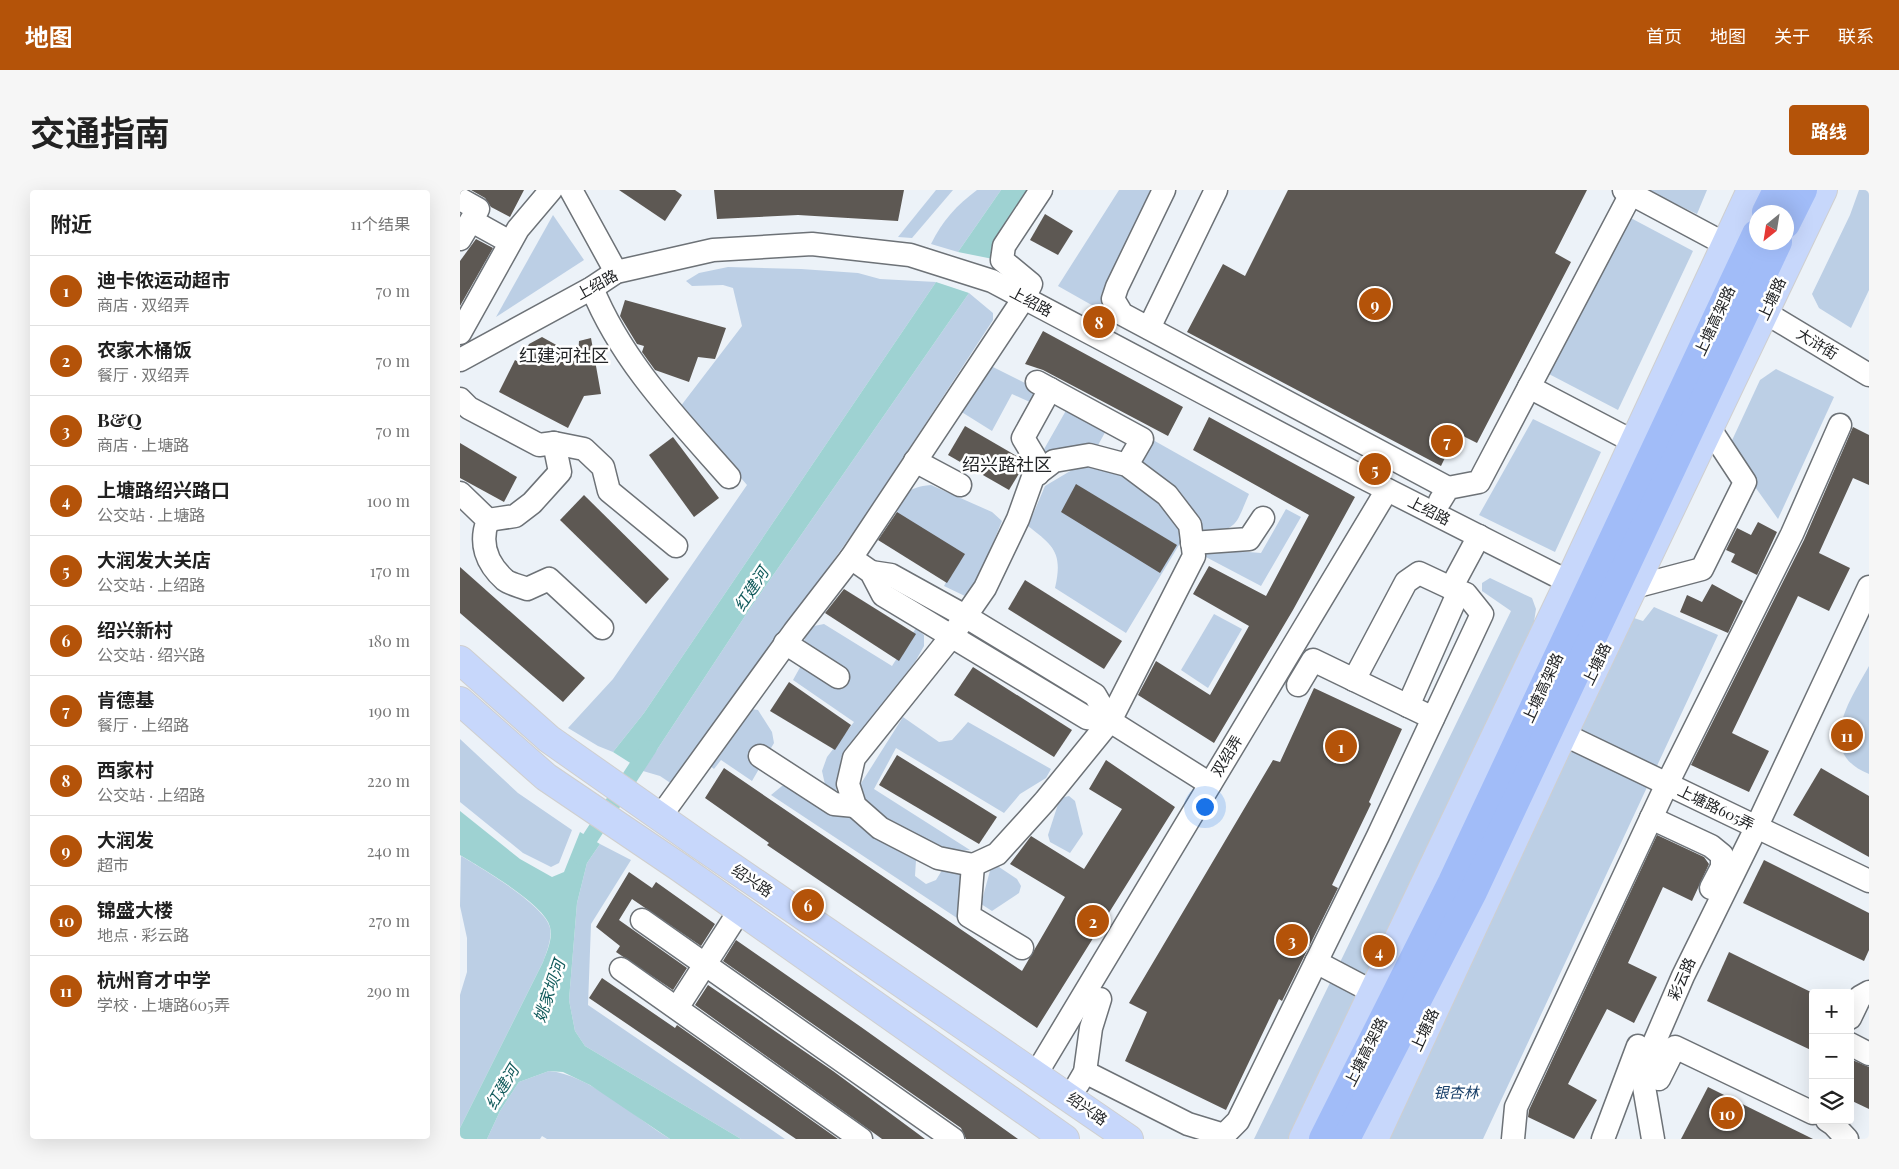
<!DOCTYPE html>
<html lang="zh">
<meta charset="utf-8">
<style>
body{margin:0;font-family:"Playfair Display","Noto Sans SC",serif;background:#f6f6f6;color:#222}
.controls{position:absolute;right:15px;bottom:15px;display:grid;overflow:hidden;border-radius:5px;box-shadow:0 5px 20px #0002}
.controls button{width:45px;height:45px;display:grid;place-items:center;padding:0;border:0;border-bottom:1px solid #e0e0e0;background:#fff;color:#222;font:25px sans-serif}
.compass{position:absolute;left:1289px;top:15px;width:45px;height:45px;border-radius:50%;background:#fff;box-shadow:0 5px 20px #0002;rotate:210deg}
.you{position:absolute;left:744px;top:616px;width:18px;height:18px;margin:-12px;border:4px solid #fff;border-radius:50%;background:#1a73e8;box-shadow:0 0 0 8px #1a73e833}
.badge{display:grid;place-items:center;width:32px;height:32px;border-radius:50%;background:#b45309;color:#fff;font-size:16px;font-weight:700}
.pin{position:absolute;translate:-50% -50%;border:2px solid #fff;box-shadow:0 1px 5px #0006}
.list{margin:0;padding:0;list-style:none}
h2{display:flex;justify-content:space-between;align-items:center;height:65px;margin:0;padding:0 20px;font-size:21px}
h2 small{font-size:16px;font-weight:400;color:#767676}
.list li{display:grid;grid-template-columns:32px 1fr auto;gap:15px;align-items:center;box-sizing:border-box;height:70px;padding:0 20px;border-top:1px solid #e0e0e0}
.list b{display:block;font-size:19px;white-space:nowrap}
.list p{margin:0;font-size:16px;white-space:nowrap;color:#767676}
.list em{font-size:16px;font-style:normal;color:#767676}
.icon{flex:none;width:28px;height:28px;fill:none;stroke:currentColor;stroke-width:2;stroke-linecap:round;stroke-linejoin:round}
.map{position:relative;flex:none;width:1409px;height:949px;overflow:hidden;border-radius:5px}
header{display:flex;align-items:center;gap:30px;box-sizing:border-box;height:70px;padding:0 25px;background:#b45309;color:#fff}
header strong{font-size:24px}
nav{display:flex;gap:28px;margin-inline-start:auto;font-size:18px}
.intro{display:flex;align-items:center;justify-content:space-between;box-sizing:border-box;height:120px;padding:0 30px}
h1{margin:0;font-size:35px}
.button{padding:12px 22px;border-radius:5px;background:#b45309;color:#fff;font-size:18px;font-weight:700}
main{display:flex;gap:30px;padding:0 30px}
aside{flex:1;background:#fff;border-radius:5px;box-shadow:0 5px 20px #0002}
.map>svg:first-child{display:block}
</style>
<header>
<strong>地图</strong>
<nav><a>首页</a><a>地图</a><a>关于</a><a>联系</a></nav>
</header>
<div class="intro"><h1>交通指南</h1><a class="button">路线</a></div>
<main>
<aside>
<h2>附近<small>11个结果</small></h2>
<ul class="list">
<li><span class="badge">1</span><div><b>迪卡侬运动超市</b><p>商店 · 双绍弄</p></div><em>70 m</em></li>
<li><span class="badge">2</span><div><b>农家木桶饭</b><p>餐厅 · 双绍弄</p></div><em>70 m</em></li>
<li><span class="badge">3</span><div><b>B&amp;Q</b><p>商店 · 上塘路</p></div><em>70 m</em></li>
<li><span class="badge">4</span><div><b>上塘路绍兴路口</b><p>公交站 · 上塘路</p></div><em>100 m</em></li>
<li><span class="badge">5</span><div><b>大润发大关店</b><p>公交站 · 上绍路</p></div><em>170 m</em></li>
<li><span class="badge">6</span><div><b>绍兴新村</b><p>公交站 · 绍兴路</p></div><em>180 m</em></li>
<li><span class="badge">7</span><div><b>肯德基</b><p>餐厅 · 上绍路</p></div><em>190 m</em></li>
<li><span class="badge">8</span><div><b>西家村</b><p>公交站 · 上绍路</p></div><em>220 m</em></li>
<li><span class="badge">9</span><div><b>大润发</b><p>超市</p></div><em>240 m</em></li>
<li><span class="badge">10</span><div><b>锦盛大楼</b><p>地点 · 彩云路</p></div><em>270 m</em></li>
<li><span class="badge">11</span><div><b>杭州育才中学</b><p>学校 · 上塘路605弄</p></div><em>290 m</em></li>
</ul>
</aside>
<div class="map">
<svg width="1409" height="949" viewBox="0 0 1409 949">
<rect width="100%" height="100%" fill="#ecf2f8"/>
<g fill="#bccfe5">
<polygon points="476,0 493,0 452,48 438,47"/>
<path d="M517 0H541L498 62 471 54C482 31 497 15 517 0Z"/>
<polygon points="659,0 692,0 641,105 644,122 598,96"/>
<polygon points="1186,0 1247,0 1237,24"/>
<polygon points="1399,0 1409,0 1409,100 1391,138 1359,118 1352,104 1390,25"/>
<polygon points="93,25 124,70 36,127"/>
<polygon points="1167,26 1233,61 1158,220 1087,183"/>
<polygon points="268,77 341,79 398,83 420,89 476,92 184,523 153,562 138,556 108,538 153,489 287,295 220,217 282,136 273,98 263,95 232,96 226,91 239,83"/>
<polygon points="509,103 533,123 533,130 409,320 233,569 212,594 200,586 183,581 289,420"/>
<polygon points="531,176 579,200 572,213 552,204 532,241 500,221"/>
<polygon points="1316,179 1374,207 1318,329 1268,259 1300,190"/>
<path d="M608 217 648 237 637 257C614 254 606 259 586 269L583 261Z"/>
<polygon points="1073,229 1141,262 1095,362 1019,325"/>
<path d="M693 250 789 304C775 336 778 341 740 342 733 307 707 293 678 276Z"/>
<path d="M631 276 659 281 695 305 722 337V350L666 443 595 398C603 363 594 356 568 336L585 296 617 277Z"/>
<path d="M471 295 532 322 542 331 524 375 507 407 484 396 489 386 433 333C443 308 441 298 471 295Z"/>
<polygon points="826,319 841,327 801,396 744,366 750,359 801,363"/>
<polygon points="1030,388 1072,408 1076,419 1074,432 834,949 794,949 1051,421 1022,401 1022,393"/>
<polygon points="1194,417 1258,445 1023,949 925,949 1171,427 1183,431"/>
<polygon points="754,424 782,439 748,498 721,480"/>
<polygon points="364,434 432,476 456,438 464,445 464,456 455,472 381,568 378,597 375,601 366,599 362,581 367,567 394,532 333,490 343,472 342,457 347,443 354,436"/>
<path d="M1409 476V584C1354 562 1390 510 1409 476Z"/>
<polygon points="291,519 298,520 312,542 314,553 292,591 261,570 254,579 249,575"/>
<polygon points="443,527 479,552 492,550 508,532 591,579 586,588 560,604 544,623 436,558 414,599 510,660 485,662 421,630 400,607 400,595"/>
<polygon points="0,549 58,603 112,640 99,673 91,677 63,663 0,612"/>
<polygon points="322,596 336,596 393,623 438,661 456,670 455,686 466,694 476,690 484,677 493,679 504,687 497,728 311,605"/>
<polygon points="609,606 615,611 623,644 610,663 590,652 588,645 600,608"/>
<polygon points="140,654 171,670 131,734 128,815 325,949 281,949 125,856 115,841 109,810 117,713 127,673"/>
<path d="M1 666C20 677 86 716 90 738 92 749 87 761 83 772L0 938V805L7 782V748L0 716Z"/>
<polygon points="531,677 539,677 557,689 561,696 559,703 532,721 521,714"/>
<path d="M89 881C128 884 176 928 210 949H87L82 946 80 949H27L40 921 59 892Z"/>
</g>
<g fill="#9ed2d2">
<polygon points="541,0 576,0 533,69 498,62"/>
<polygon points="476,92 509,103 289,420 183,581 153,562 184,523"/>
<path d="M0 621 60 669 92 687 104 682 120 642 140 654 127 673 117 713 109 810 115 841 125 856 281 949H210L130 895 103 882 89 881 59 892 40 921 27 949H0V938L83 772C87 761 93 749 90 737 86 715 20 677 0 665Z"/>
</g>
<g fill="none" stroke-linecap="round" stroke-linejoin="round">
<polyline stroke="#9ed2d2" stroke-width="16" points="121,667 125,656 189,558"/>
</g>
<g fill="#5d5853">
<polygon points="11,0 64,0 50,27 31,17 25,8"/>
<polygon points="159,0 215,0 222,5 205,31"/>
<polygon points="254,0 444,0 438,31 338,25 257,29"/>
<polygon points="828,0 1127,0 1095,63 1111,72 1017,253 997,243 981,276 727,142 763,74 785,86"/>
<polygon points="585,24 613,41 598,65 570,50"/>
<polygon points="16,49 33,58 0,116 0,71"/>
<polygon points="165,110 266,138 255,169 238,167 229,192 195,180 182,162 184,156 177,154 160,126"/>
<polygon points="583,141 723,217 708,246 583,180 565,174"/>
<polygon points="82,147 118,167 119,151 131,148 141,204 124,206 108,238 39,202 55,170 60,173 69,154"/>
<polygon points="749,227 895,307 833,420 754,553 678,505 696,471 750,505 789,436 733,404 749,376 806,406 849,325 733,260"/>
<polygon points="505,236 560,268 563,277 549,300 488,265"/>
<polygon points="1393,237 1409,245 1409,295 1393,288 1359,363 1390,378 1369,421 1338,406 1272,543 1309,561 1289,602 1231,575 1344,350"/>
<polygon points="213,247 259,308 234,327 189,265"/>
<polygon points="0,253 57,287 44,312 0,288"/>
<polygon points="616,294 717,355 700,383 601,322"/>
<polygon points="124,305 209,389 186,414 100,330"/>
<polygon points="437,322 505,364 487,393 418,350"/>
<polygon points="1298,332 1317,342 1297,385 1271,372 1275,364 1266,360 1277,338 1291,345"/>
<polygon points="0,377 125,488 103,512 0,423"/>
<polygon points="565,390 662,451 644,479 548,419"/>
<polygon points="1252,394 1283,411 1268,443 1220,422 1227,405 1242,412"/>
<polygon points="384,399 456,444 439,471 365,423"/>
<polygon points="513,477 612,540 594,567 494,505"/>
<polygon points="329,492 391,535 375,560 310,521"/>
<polygon points="854,498 942,539 909,612 911,614 872,695 878,698 822,811 819,809 766,920 665,871 687,822 669,813 813,570 820,572"/>
<polygon points="437,565 537,627 519,654 419,595"/>
<polygon points="646,570 715,617 577,838 307,655 309,653 245,608 264,578 562,781 605,707 550,674 571,646 624,679 662,619 629,599"/>
<polygon points="1361,578 1409,606 1409,667 1333,625"/>
<polygon points="1197,645 1244,667 1249,674 1232,711 1203,697 1168,773 1197,787 1174,833 1147,819 1108,894 1137,910 1114,949 1068,927 1069,920"/>
<polygon points="1304,670 1409,723 1409,760 1404,771 1283,713"/>
<polygon points="169,682 192,698 196,692 255,734 241,756 172,709 159,730 227,778 213,800 156,762 160,756 136,737"/>
<polygon points="276,750 401,837 558,949 506,949 501,938 263,771"/>
<polygon points="1269,762 1353,803 1353,861 1247,811"/>
<polygon points="142,788 215,838 217,835 378,949 336,949 129,808"/>
<polygon points="248,795 373,881 465,949 422,949 411,941 235,815"/>
<polygon points="1390,869 1409,877 1409,919 1390,910"/>
<polygon points="1248,897 1353,949 1221,949"/>
</g>
<g fill="none" stroke-linecap="round" stroke-linejoin="round">
<defs>
<g id="minor">
<polyline points="111,0 156,82"/>
<polyline points="704,0 657,97 653,109 662,124 988,298"/>
<polyline points="1164,0 1265,54"/>
<polyline points="0,9 18,19 0,49"/>
<polyline points="12,31 50,52"/>
<path d="M132 98C162 172 217 228 269 287"/>
<polyline points="1306,123 1409,185"/>
<polyline points="689,138 756,0"/>
<polyline points="0,143 58,39 91,0"/>
<polyline points="0,170 132,98 156,82 253,60 352,54 450,65 532,91 908,290 1109,392"/>
<polyline points="577,192 682,249 667,275"/>
<polyline points="1069,197 1174,252"/>
<polyline points="0,209 9,218 79,255 94,253 124,259 143,277 149,301 216,356"/>
<polygon points="629,265 667,275 707,305 730,335 734,366 650,531 585,611 537,664 513,675 478,668 420,638 395,616 388,594 394,568 491,447 525,398 558,329 573,287 594,271"/>
<polyline points="455,271 500,295"/>
<polyline points="578,284 575,268 563,248 590,199"/>
<path d="M0 303 28 330C19 353 26 373 45 390 50 394 60 396 67 399L89 389 142 438"/>
<polyline points="980,311 988,298 1019,292 1173,0"/>
<polyline points="28,330 55,326 72,313 100,282 94,253"/>
<polyline points="732,353 789,349 803,328"/>
<polyline points="391,368 411,382 423,405 627,528 650,531 750,594"/>
<polyline points="411,382 431,385 505,426 635,505 650,531"/>
<polyline points="1174,397 1242,379 1285,292 1250,239"/>
<polyline points="325,453 378,487"/>
<polyline points="894,490 946,392 959,383 991,398"/>
<polyline points="838,495 853,470 973,528"/>
<polyline points="948,516 999,401"/>
<polyline points="1103,544 1409,691"/>
<polyline points="300,566 374,614 395,616"/>
<polyline points="200,627 334,442 391,368 564,108 571,94 542,70 544,56 581,0"/>
<polyline points="1191,628 1251,656 1262,665 1262,677 1251,698"/>
<polyline points="513,675 509,726 562,758"/>
<polyline points="182,730 493,949"/>
<polyline points="856,772 913,802"/>
<polyline points="161,779 401,949"/>
<polyline points="217,818 280,720"/>
<polyline points="1390,828 1400,807 1409,802"/>
<polyline points="1390,854 1409,864"/>
<polyline points="1170,879 1199,889 1215,857 1353,923"/>
<polyline points="625,882 728,934 764,945 778,931 918,646 1022,424 1006,404 991,398 1019,346"/>
<polyline points="576,884 927,300"/>
<polyline points="618,894 625,882 631,838 640,809"/>
<polyline points="1367,930 1373,934 1387,949"/>
<polyline points="1053,949 1056,917 1207,594 1332,344 1380,235"/>
<polyline points="1143,949 1178,856"/>
<polyline points="1193,949 1182,885 1191,860 1223,786 1296,638 1409,397"/>
</g>
<g id="major">
<polyline points="0,470 89,549 240,655 669,949"/>
<polyline points="0,511 86,587 219,677 605,949"/>
<polyline points="843,949 1109,392 1291,0"/>
<polyline points="914,949 1103,544 1363,0"/>
</g>
<g id="highway">
<polyline points="1306,22 1317,0"/>
<polyline points="1326,34 1343,0"/>
<polyline points="863,949 992,692 1296,44"/>
<polyline points="886,949 1013,702 1318,52"/>
</g>
</defs>
<use href="#minor" stroke="#6d7277" stroke-width="25"/>
<use href="#major" stroke="#cfcfcf" stroke-width="30"/>
<use href="#highway" stroke="#cfcfcf" stroke-width="30"/>
<use href="#minor" stroke="#fff" stroke-width="22"/>
<use href="#major" stroke="#c7d7fb" stroke-width="28"/>
<use href="#highway" stroke="#a1bcf8" stroke-width="28"/>
</g>
<g text-anchor="middle" stroke-width="5" stroke-linejoin="round" paint-order="stroke">
<g font-size="15" fill="#232527" stroke="#fff">
<text transform="translate(137 95) rotate(-29)" y="5">上绍路</text>
<text transform="translate(1312 109) rotate(-65)" y="5">上塘路</text>
<text transform="translate(571 112) rotate(28)" y="5">上绍路</text>
<text transform="translate(1255 131) rotate(-65)" y="5">上塘高架路</text>
<text transform="translate(1357 154) rotate(31)" y="5">大浒街</text>
<text transform="translate(969 321) rotate(27)" y="5">上绍路</text>
<text transform="translate(1137 474) rotate(-64)" y="5">上塘路</text>
<text transform="translate(1083 498) rotate(-65)" y="5">上塘高架路</text>
<text transform="translate(767 566) rotate(-59)" y="5">双绍弄</text>
<text transform="translate(1256 618) rotate(26)" y="5">上塘路605弄</text>
<text transform="translate(292 691) rotate(34)" y="5">绍兴路</text>
<text transform="translate(1222 789) rotate(-66)" y="5">彩云路</text>
<text transform="translate(965 840) rotate(-65)" y="5">上塘路</text>
<text transform="translate(906 862) rotate(-63)" y="5">上塘高架路</text>
<text transform="translate(627 919) rotate(35)" y="5">绍兴路</text>
</g>
<g font-size="15" font-style="italic" fill="#183f69" stroke="#fff">
<text x="996" y="908">银杏林</text>
</g>
<g font-size="16" font-style="italic" fill="#115a5b" stroke="#fff">
<text transform="translate(291 399) rotate(-57)" y="6">红建河</text>
<text transform="translate(89 801) rotate(-71)" y="6">姚家坝河</text>
<text transform="translate(42 897) rotate(-59)" y="6">红建河</text>
</g>
<g font-size="18" fill="#232527" stroke="#fff">
<text x="104" y="172">红建河社区</text>
<text x="547" y="281">绍兴路社区</text>
</g>
</g>
</svg>
<div class="controls">
<button>+</button>
<button>−</button>
<button><svg class="icon" aria-label="layers" viewBox="0 0 24 24"><path d="M12 4l9 5-9 5-9-5zM3 14l9 5 9-5"/></svg></button>
</div>
<svg class="compass" viewBox="-18 -18 36 36"><path d="M0-13l5 13h-10z" fill="#e53935"/><path d="M0 13l5-13h-10z" fill="#767676"/></svg>
<div class="you"></div>
<div class="pin badge" style="left:881px;top:556px">1</div>
<div class="pin badge" style="left:633px;top:731px">2</div>
<div class="pin badge" style="left:832px;top:750px">3</div>
<div class="pin badge" style="left:919px;top:761px">4</div>
<div class="pin badge" style="left:915px;top:279px">5</div>
<div class="pin badge" style="left:348px;top:715px">6</div>
<div class="pin badge" style="left:987px;top:251px">7</div>
<div class="pin badge" style="left:639px;top:132px">8</div>
<div class="pin badge" style="left:915px;top:114px">9</div>
<div class="pin badge" style="left:1267px;top:923px">10</div>
<div class="pin badge" style="left:1387px;top:545px">11</div>
</div>
</main>
